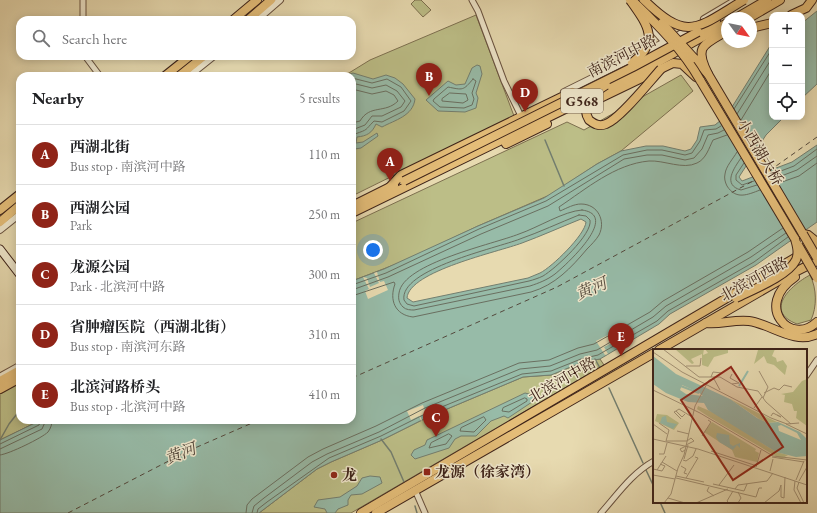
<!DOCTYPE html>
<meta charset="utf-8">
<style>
body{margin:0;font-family:"EB Garamond","Noto Serif SC",serif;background:#f2f2f2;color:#202124}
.controls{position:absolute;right:12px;top:12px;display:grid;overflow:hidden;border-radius:8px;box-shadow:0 2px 10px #0003}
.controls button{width:36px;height:36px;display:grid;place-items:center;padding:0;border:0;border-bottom:1px solid #e0e0e0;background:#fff;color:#202124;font:20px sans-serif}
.compass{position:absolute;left:721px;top:12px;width:36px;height:36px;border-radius:50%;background:#fff;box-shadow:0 2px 10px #0003;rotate:123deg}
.you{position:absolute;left:373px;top:250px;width:14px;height:14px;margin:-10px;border:3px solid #fff;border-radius:50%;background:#1a73e8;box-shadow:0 0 0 6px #1a73e833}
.badge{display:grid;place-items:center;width:26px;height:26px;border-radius:50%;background:#8f2418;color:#fff;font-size:13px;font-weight:700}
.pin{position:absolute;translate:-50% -33px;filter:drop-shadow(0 1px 2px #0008)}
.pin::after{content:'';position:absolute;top:21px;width:14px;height:12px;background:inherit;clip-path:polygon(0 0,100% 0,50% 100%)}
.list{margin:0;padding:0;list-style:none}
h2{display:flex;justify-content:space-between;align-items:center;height:52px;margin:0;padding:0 16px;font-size:17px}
h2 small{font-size:13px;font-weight:400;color:#757577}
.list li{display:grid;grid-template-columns:26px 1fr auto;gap:12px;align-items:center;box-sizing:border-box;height:60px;padding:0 16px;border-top:1px solid #e0e0e0}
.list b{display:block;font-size:15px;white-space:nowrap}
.list p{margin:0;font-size:13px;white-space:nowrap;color:#757577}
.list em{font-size:13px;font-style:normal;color:#757577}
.icon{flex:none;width:22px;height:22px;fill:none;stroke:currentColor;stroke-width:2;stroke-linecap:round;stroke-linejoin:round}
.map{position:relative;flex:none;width:817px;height:513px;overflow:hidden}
.search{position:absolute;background:#fff;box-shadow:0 2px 10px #0003;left:16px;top:16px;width:340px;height:44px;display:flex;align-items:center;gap:10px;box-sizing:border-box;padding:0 14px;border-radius:12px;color:#757577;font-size:15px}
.panel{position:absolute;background:#fff;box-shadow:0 2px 10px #0003;left:16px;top:72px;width:340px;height:352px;border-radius:12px}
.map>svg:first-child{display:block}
</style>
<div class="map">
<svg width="817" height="513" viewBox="0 0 817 513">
<rect width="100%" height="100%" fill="#e7dab0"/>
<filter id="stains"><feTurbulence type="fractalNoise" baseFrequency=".005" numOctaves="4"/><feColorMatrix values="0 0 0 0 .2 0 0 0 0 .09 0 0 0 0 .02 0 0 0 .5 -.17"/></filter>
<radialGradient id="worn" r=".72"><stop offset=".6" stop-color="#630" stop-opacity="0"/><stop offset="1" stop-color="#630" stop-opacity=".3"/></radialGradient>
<g fill="#bcbe87" stroke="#7d7050">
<polygon points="415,0 421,0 431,10 423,17 411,4"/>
<polygon points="476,15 514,116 352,196 352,76 344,76 370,60"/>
<polygon points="681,75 693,91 621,151 597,164 552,194 478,226 404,261 352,281 352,223 567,122 584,130"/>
<path d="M810 275C817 289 817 307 811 320L797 324C763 311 791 285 810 275Z"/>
<polygon points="600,359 604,365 351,513 259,513 317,469 331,462 382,440 428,417 523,377 551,375 583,362"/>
<polygon points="20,382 20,420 41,420 0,440 0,393"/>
</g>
<g fill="#97bba8" stroke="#737e6f" fill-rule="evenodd">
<polygon points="817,11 817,84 802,98 802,23"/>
<path d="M772 43V117H784L766 135 739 177 742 181 792 162 817 145V222L756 265 670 314 659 324 600 359 583 362 551 375 523 377 428 417 382 440 331 462 317 469 259 513H0V440L41 420H352V281L384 269 478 226 544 198 597 164 621 151 646 146H663L685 151 691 149 697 140 700 127 715 125 727 115ZM581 219 586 222C585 235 552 267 540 273 536 275 532 276 528 278L413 302 407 298C409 271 498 252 522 243 541 236 561 227 581 219Z"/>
<polygon points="477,65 480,66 482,74 476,93 478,98 476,108 465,112 438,111 426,100 448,81 456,85 465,84 472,68"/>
<path d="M353 73 373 79 386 75 395 78 403 84 415 99C413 116 395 120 382 127L376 124C372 133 367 136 357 137L356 143 363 142 377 133 378 136 361 148 355 149 352 155 355 163 352 170V76H344Z"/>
<polygon points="525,393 537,396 535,400 508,418 504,416 491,421 476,436 461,436 455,439 449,448 415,459 411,455 414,450 425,445 427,440"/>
<polygon points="370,476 380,477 382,483 362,494 351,495 348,500 348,505 338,509 335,513 327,513 325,509 314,507 318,500 340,497 357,486 362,478"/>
</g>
<g fill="#e7dab0">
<polygon points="377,272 380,282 384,281 388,290 368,299 365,291 369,289 363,277 367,278 370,287 379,283 374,273"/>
<polygon points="616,331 620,339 604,347 608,354 605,355 596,341"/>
<polygon points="423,405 426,414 420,416 422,420 421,421 419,416 411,420 407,411"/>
</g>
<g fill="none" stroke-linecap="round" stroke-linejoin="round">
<g stroke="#6a6f60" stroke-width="1">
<path d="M352 78 372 83 387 79 401 87 411 101 404 111 382 122 374 121C364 131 369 129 355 134L352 147"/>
<path d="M473 79 476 81 472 93 474 99 472 105 464 108 440 107 433 101 434 99 448 87C463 90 463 91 473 79Z"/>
<polyline points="352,83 372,88 386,85 397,91 405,101 401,107 382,116 372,116 365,125 352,130"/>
<path d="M352 89 372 94 386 91 394 95 398 101C385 114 370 104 360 121L352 123"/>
<polygon points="450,93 466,94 468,100 463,103 442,101 442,99"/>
<polyline points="734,109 772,49"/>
<polyline points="737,114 772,58"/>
<polyline points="741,120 772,69"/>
<path d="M737 152C733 159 726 166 725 174 724 178 725 182 727 186 736 200 747 195 760 190"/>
<path d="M741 158C734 168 722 185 741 190L757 185"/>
<polyline points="744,163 736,175 736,180 742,185 754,181"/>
<polyline points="773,174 794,166 817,149"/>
<polyline points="776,178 797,170 817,156"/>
<polyline points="779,183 799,176 817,163"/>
<path d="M582 210C621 215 566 265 555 274 547 280 539 283 530 286L414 310C411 310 406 310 403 307 399 303 398 299 399 293 403 263 494 244 519 234 537 228 564 211 582 210Z"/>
<path d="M579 215 586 216 590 220C593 234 555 269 543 276 539 278 533 280 529 281L414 306 407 304 404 300C399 269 497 248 520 239 540 232 559 223 579 215Z"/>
<polyline points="352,285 386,273 479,229 546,201 623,155 647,150 662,150 685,155 692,153 700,141 704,130 716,129 721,126"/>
<polyline points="352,290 388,277 481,234 548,206 624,159 647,155 662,155 685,160 694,158 702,149 708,135 718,133 724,130"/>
<path d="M352 296 394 282 395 284C389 300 395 315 413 317L531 292C555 285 571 268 587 249 591 245 596 240 599 235 606 221 598 204 581 204 574 204 567 208 560 211L559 207C586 189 615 164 649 161 664 160 683 170 697 163 706 159 709 148 713 140L727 135"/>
<polygon points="525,398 527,399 527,401 509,412 502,411 503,408"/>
<polygon points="484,417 486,420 474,432 460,431 461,428"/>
<polygon points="449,434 452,436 446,444 429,448 431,443"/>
<polyline points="0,444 39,425 41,420"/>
<polyline points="0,449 42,429 46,420"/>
<path d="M0 455C9 454 42 438 48 432 51 428 52 424 52 420"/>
<polyline points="246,513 247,505 252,499 308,457 323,449 376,426 422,403 519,363 549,360 578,348 594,344 650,312 663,301 748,252 783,228"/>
<polyline points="252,513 254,506 264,498 312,462 327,454 379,432 425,408 520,369 550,366 580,354 597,350 653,317 666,306 751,257 786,233"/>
<polyline points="257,513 258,509 267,502 329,458 381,436 427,413 522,374 551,371 581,359 598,355 657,321 668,311 754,262 788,237"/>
</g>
<g stroke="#737e6f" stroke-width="1.5">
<polyline points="545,140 564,186"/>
<polyline points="595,359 600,368"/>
<polyline points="609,388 643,463"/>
<polyline points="381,439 391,452 404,482"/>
<polyline points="0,440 9,424 20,410"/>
<polyline points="646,470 654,487"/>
<polyline points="660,502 665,513"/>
<polyline points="415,506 417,513"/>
</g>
<g stroke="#54493d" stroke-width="1" stroke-dasharray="5 4" stroke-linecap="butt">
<polyline points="769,171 817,137"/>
<polyline points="352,378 557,287 755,180"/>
<polyline points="68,513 188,451 259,420"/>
</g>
<defs>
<g id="minor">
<polyline points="83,0 83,20"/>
<polyline points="472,0 478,11 504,81 521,116"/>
<polyline points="85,56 100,76"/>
<polyline points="0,376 20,365"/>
<polyline points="806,376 817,360"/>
<polyline points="415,490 425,513"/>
<path d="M601 513C617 495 632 473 654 461"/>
</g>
<g id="tertiary">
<polyline points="704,19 736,0"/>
<polyline points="257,20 280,0"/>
<polyline points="645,20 664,41"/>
<polyline points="189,76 214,56"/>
<polyline points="564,92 677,36 693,26"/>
<polyline points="0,230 20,214"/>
</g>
<polyline id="secondary" points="0,249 20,275"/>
<g id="primary">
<polyline points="233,20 257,0"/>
<polyline points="248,20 271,0"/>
<polyline points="694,58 708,74 803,234 808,235 817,242"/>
<polyline points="165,76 190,56"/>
<polyline points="179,76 204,56"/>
<polyline points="700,80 795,239"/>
<polyline points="0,210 20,194"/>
<polyline points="0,222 20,205"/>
<path d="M795 277C753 306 791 347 817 322"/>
<path d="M706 323C720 325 734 319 749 321 771 324 794 345 817 334"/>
<polyline points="659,350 787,276 817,261"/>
<polyline points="361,513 817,245"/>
<polyline points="376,513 654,353"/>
</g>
<g id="trunk">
<polyline points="791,15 806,8 812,0"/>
<polyline points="736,18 767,0"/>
<polyline points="749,18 780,0"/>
<polyline points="751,28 772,23"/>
<polyline points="698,32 716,21"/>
<path d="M708 74C694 46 703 45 727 31"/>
<polyline points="590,103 673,63 682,64 696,77"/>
<polyline points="506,144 547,124"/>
<polyline points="389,188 401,175 572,92"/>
<polyline points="352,206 394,185"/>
<polyline points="352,213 637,74 727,23"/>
<polyline points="0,381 20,370"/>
<polyline points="0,389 20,378"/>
</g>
</defs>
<use href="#minor" stroke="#68513f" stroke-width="7"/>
<use href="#tertiary" stroke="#68513f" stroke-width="8"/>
<use href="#secondary" stroke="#3e2319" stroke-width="9"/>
<use href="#primary" stroke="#3e2319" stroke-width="10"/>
<use href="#trunk" stroke="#3e2319" stroke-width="10"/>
<use href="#minor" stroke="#efe7cc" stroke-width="5"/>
<use href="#tertiary" stroke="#efe7cc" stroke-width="6"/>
<use href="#secondary" stroke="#efe7cc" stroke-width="7"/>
<use href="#primary" stroke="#e4bd78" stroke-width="8"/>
<use href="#trunk" stroke="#e4bd78" stroke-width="8"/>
<defs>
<g id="primary-bridge">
<path d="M644 0C688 43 697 28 744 0"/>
<path d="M634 2C659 26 683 50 700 80"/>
<polyline points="662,23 694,58"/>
<polyline points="803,234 817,258"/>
<polyline points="798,245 817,278"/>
<path d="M736 298C752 290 788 276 796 260 799 253 797 246 795 239"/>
</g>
<g id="trunk-bridge">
<path d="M630 0C647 24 661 41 632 63"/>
<path d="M606 85C593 93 580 105 589 120 594 124 599 127 606 124 620 119 649 82 661 69"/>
<polyline points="404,181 633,67 698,32"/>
</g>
</defs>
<use href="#primary-bridge" stroke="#3e2319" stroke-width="10" stroke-linecap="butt"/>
<use href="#trunk-bridge" stroke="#3e2319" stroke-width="10" stroke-linecap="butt"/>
<use href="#primary-bridge" stroke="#e4bd78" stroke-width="8"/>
<use href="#trunk-bridge" stroke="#e4bd78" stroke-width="8"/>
</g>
<g fill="#8f2418" stroke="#efe7cc" stroke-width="1.5">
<rect x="423" y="468" width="8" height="8" rx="2"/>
<circle cx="334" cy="475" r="4"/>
</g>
<g text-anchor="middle" stroke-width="3" stroke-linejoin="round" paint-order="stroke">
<rect fill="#efe7cc" stroke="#735e4f" stroke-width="1" x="561" y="89" width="42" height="24" rx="3"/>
<g font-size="14" font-weight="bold" fill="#3e2319">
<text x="582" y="106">G568</text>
</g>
<g font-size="15" fill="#3e2319" stroke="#efe7cc">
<text transform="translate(622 56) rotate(-27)" y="5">南滨河中路</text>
<text transform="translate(760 152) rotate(59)" y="5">小西湖大桥</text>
<text transform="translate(754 279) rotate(-29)" y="5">北滨河西路</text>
<text transform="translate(562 380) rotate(-30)" y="5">北滨河中路</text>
</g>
<g font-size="15" font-weight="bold" fill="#3e2319" stroke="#efe7cc" text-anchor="start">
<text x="435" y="477">龙源（徐家湾）</text>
<text x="342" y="480">龙</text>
</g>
<g font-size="16" font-style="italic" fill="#54493d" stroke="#efe7cc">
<text transform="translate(591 288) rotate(-23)" y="6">黄河</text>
<text transform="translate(180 453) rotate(-21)" y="6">黄河</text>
</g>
</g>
<g transform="translate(653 349)">
<rect width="154" height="154" fill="#e7dab0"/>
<path d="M22 0H51L50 6 55 4 52 0H75V4L61 8 55 18 49 16V5L38 10 41 14 39 15ZM122 0 119 7 123 9 124 13 130 11 134 17 132 26 121 16 114 14 111 7 101 15 105 1ZM154 30V77L143 69 144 62H141L139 55 131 53 132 46 128 45 140 43 149 32ZM77 50 124 73 115 74 106 70ZM45 57 64 65 123 103 135 106 128 110 56 68 44 60ZM4 65 14 66 26 74 21 81 2 72ZM59 73 103 100 102 102 106 104 104 113 82 108 79 101 51 83Z" fill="#bcbe87"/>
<path d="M0 7 23 25 77 50 104 69 115 74 125 73 147 83 154 90V107L143 108 123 103 55 61 51 54 35 53 13 44 0 35ZM29 36 45 43 50 47 33 45 27 41ZM128 76 144 84 148 91 126 82 125 77ZM13 67 14 73 24 75 20 80 7 74 9 68ZM64 84 76 86 77 95 80 97 87 94V99L84 96 80 101 66 93 63 88Z" fill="#97bba8" fill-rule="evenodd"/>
<path fill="none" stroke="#97bba8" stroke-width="2" d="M0 30 12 31 46 44M86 37 95 22M49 45 134 96 154 100"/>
<path fill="none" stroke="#a39174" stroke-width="1" d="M10 0 46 28H67L84 38 105 42 113 53 138 75M0 3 29 23 118 69 134 75 146 74M33 17H47L48 9M106 22 115 38 110 49M79 25 77 29 86 34 79 35M58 28 60 23 69 24M0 41 47 64 120 107 154 111M111 44 121 39 126 41 131 36 139 38M101 59 109 48M23 62 21 63 28 70M32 65 29 68 23 62 26 60 39 68M118 67 120 64 128 68 124 66M6 74 16 81 13 92H34M0 75 14 85M133 75 154 85M24 82 36 85M49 87 58 73 55 71M0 90 45 100 154 136M33 96 41 92 38 89 34 92M32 101 29 103 27 100 33 97M58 102 104 117M6 105H11L14 94M119 108 151 113M31 110 35 96M30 111 33 112 40 107 43 100M9 113 24 122M28 117 33 120 31 124 34 125M103 118 108 101M25 119 31 106 42 57 56 31 61 30 67 41M0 120 9 122 12 117 7 115M4 121 13 107M117 122 120 110M0 126 22 130M23 127 51 133M23 129 103 148 106 139H109M33 129 45 109 42 108M143 131 151 112M142 132 141 141 148 154M146 132 154 118M146 133 144 139 151 154M60 135 91 142 94 135M66 136 81 116M56 138 54 142 61 147M82 140 85 136 114 132 120 124M15 149 32 154M11 154 18 145 25 119M43 154 75 140M76 154 74 152 80 142M85 154 88 149 85 143M111 154 126 142 128 136V148L131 149 132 128"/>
<path fill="#8f2418" fill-opacity="0.15" stroke="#8f2418" stroke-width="2" d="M78 18 130 98 80 131 28 51Z"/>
<rect width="154" height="154" fill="none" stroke="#3e2319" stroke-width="2"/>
</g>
<rect width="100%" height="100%" filter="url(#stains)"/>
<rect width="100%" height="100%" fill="url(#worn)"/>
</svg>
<div class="controls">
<button>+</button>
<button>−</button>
<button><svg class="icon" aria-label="locate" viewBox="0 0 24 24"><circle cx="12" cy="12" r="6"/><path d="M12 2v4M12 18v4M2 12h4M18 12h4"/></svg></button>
</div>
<svg class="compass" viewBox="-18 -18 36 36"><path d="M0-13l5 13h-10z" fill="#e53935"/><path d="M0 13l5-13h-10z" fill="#757577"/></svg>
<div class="you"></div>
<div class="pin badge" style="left:390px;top:181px">A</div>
<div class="pin badge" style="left:429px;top:96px">B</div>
<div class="pin badge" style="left:436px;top:437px">C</div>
<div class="pin badge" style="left:525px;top:112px">D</div>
<div class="pin badge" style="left:621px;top:356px">E</div>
<div class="search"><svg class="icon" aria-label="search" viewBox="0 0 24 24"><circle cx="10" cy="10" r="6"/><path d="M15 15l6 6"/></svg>Search here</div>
<section class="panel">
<h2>Nearby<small>5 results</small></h2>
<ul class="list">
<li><span class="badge">A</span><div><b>西湖北街</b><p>Bus stop · 南滨河中路</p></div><em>110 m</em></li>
<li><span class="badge">B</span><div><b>西湖公园</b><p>Park</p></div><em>250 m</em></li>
<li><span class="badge">C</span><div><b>龙源公园</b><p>Park · 北滨河中路</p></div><em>300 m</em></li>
<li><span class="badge">D</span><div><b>省肿瘤医院（西湖北街）</b><p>Bus stop · 南滨河东路</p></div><em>310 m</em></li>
<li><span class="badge">E</span><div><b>北滨河路桥头</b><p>Bus stop · 北滨河中路</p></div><em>410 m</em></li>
</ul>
</section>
</div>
